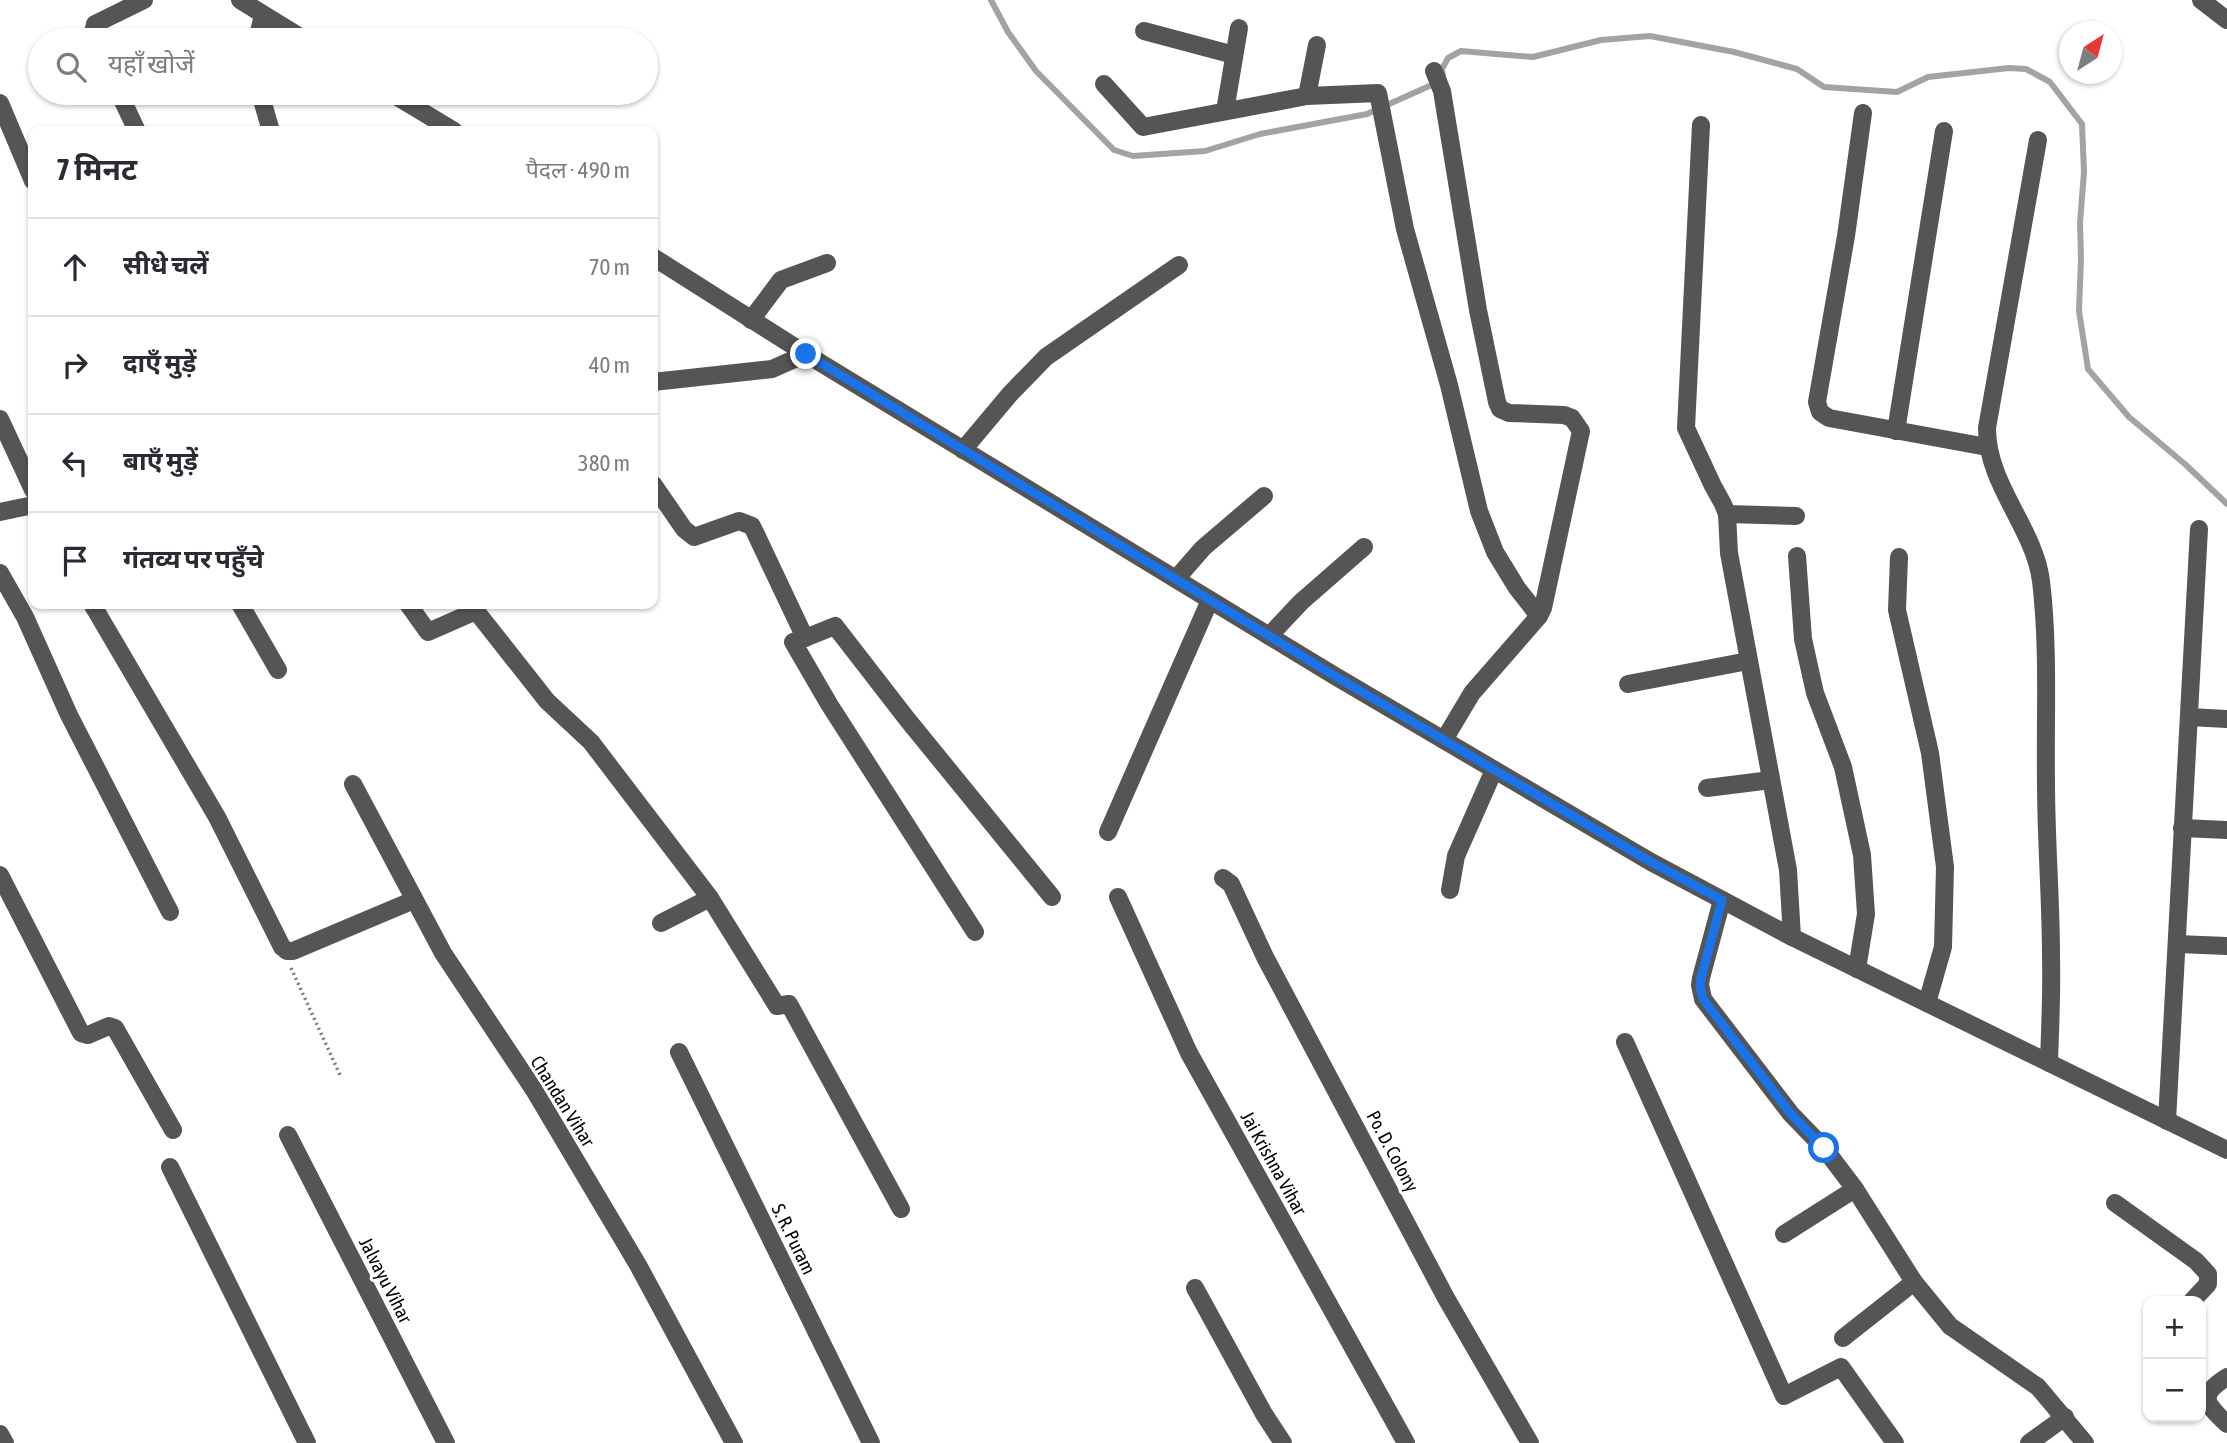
<!DOCTYPE html>
<html lang="hi">
<meta charset="utf-8">
<style>
body{margin:0;font-family:"Asap Condensed","Noto Sans Devanagari",sans-serif;background:#f7f7f7;color:#2b2b33}
.controls{position:absolute;right:21px;bottom:21px;display:grid;overflow:hidden;border-radius:14px;box-shadow:0 2px 5px #0004}
.controls button{width:63px;height:63px;display:grid;place-items:center;padding:0;border:0;border-bottom:2px solid #e1e1e2;background:#fff;color:#2b2b33;font:35px sans-serif}
.compass{position:absolute;left:2059px;top:21px;width:63px;height:63px;border-radius:50%;background:#fff;box-shadow:0 2px 5px #0004;rotate:36deg}
.stop{position:absolute;width:21px;height:21px;margin:-16px;border:5px solid #1a73e8;border-radius:50%;background:#fff}
.stop.end{background:#1a73e8;border-color:#fff;box-shadow:0 2px 7px #0008}
.list{margin:0;padding:0;list-style:none}
h2{display:flex;justify-content:space-between;align-items:center;height:91px;margin:0;padding:0 28px;font-size:30px}
h2 small{font-size:23px;font-weight:400;color:#7c7c81}
.list li{display:grid;grid-template-columns:46px 1fr auto;gap:21px;align-items:center;box-sizing:border-box;height:98px;padding:0 28px;border-top:2px solid #e1e1e2}
.list b{display:block;font-size:26px;white-space:nowrap}
.list em{font-size:23px;font-style:normal;color:#7c7c81}
.icon{flex:none;width:38px;height:38px;fill:none;stroke:currentColor;stroke-width:2;stroke-linecap:round;stroke-linejoin:round}
.map{position:relative;flex:none;width:2227px;height:1443px;overflow:hidden}
.search{position:absolute;background:#fff;box-shadow:0 2px 5px #0004;left:28px;top:28px;width:630px;height:77px;display:flex;align-items:center;gap:18px;box-sizing:border-box;padding:0 24px;border-radius:38px;color:#7c7c81;font-size:26px}
.panel{position:absolute;background:#fff;box-shadow:0 2px 5px #0004;left:28px;top:126px;width:630px;height:483px;border-radius:14px}
.map>svg:first-child{display:block}
</style>
<div class="map">
<svg width="2227" height="1443" viewBox="0 0 2227 1443">
<rect width="100%" height="100%" fill="#fff"/>
<g fill="none" stroke-linecap="round" stroke-linejoin="round">
<g stroke="#a3a3a3" stroke-width="6">
<polyline points="991,0 1008,32 1036,71 1114,150 1133,156 1205,151 1260,134 1367,114 1436,83"/>
<polyline points="1443,76 1442,69 1448,58 1461,51 1533,57 1601,40 1650,36 1734,52 1797,69 1824,87 1897,92 1928,77 2009,68 2026,69 2050,82 2082,124 2084,172 2080,223 2081,258 2079,311 2088,369 2129,417 2186,465 2227,504"/>
</g>
<polyline stroke="#777" stroke-width="3.5" stroke-dasharray="2 3.5" stroke-linecap="butt" points="291,968 340,1075"/>
<g stroke="#555" stroke-width="18">
<polyline points="240,0 305,40"/>
<polyline points="2201,0 2227,20"/>
<polyline points="1144,31 1234,55"/>
<polyline points="96,40 93,33 95,24 144,0"/>
<polyline points="257,40 263,15"/>
<polyline points="1434,71 1442,91 1478,310 1497,402 1500,409 1509,413 1564,415 1572,418 1581,431 1543,608 1539,616 1472,693 1444,740"/>
<polyline points="1104,84 1143,127 1307,96 1378,93 1405,229 1449,385 1479,511 1495,552 1517,588 1539,616"/>
<polyline points="119,93 137,131"/>
<polyline points="260,93 271,131"/>
<polyline points="391,93 454,131"/>
<polyline points="1307,96 1317,45"/>
<polyline points="0,103 33,181"/>
<polyline points="1225,111 1239,28"/>
<polyline points="1863,113 1846,236 1817,402 1820,412 1829,418 1987,447"/>
<polyline points="1701,125 1686,428 1713,486 1723,504 1727,514 1729,553 1788,870 1792,937"/>
<path d="M2038 140 1987 428C1987 485 2034 527 2041 581 2049 648 2045 716 2046 783 2046 841 2051 899 2051 957 2052 993 2050 1028 2049 1063"/>
<polyline points="653,257 806,354 1335,676 1651,862 1792,937 2227,1150"/>
<polyline points="751,320 781,280 827,263"/>
<polyline points="653,382 772,369 806,354"/>
<polyline points="0,419 33,490"/>
<polyline points="1896,431 1944,131"/>
<polyline points="963,450 1010,394 1046,357 1179,265"/>
<polyline points="653,484 684,529 694,537 739,521 752,526 805,638 793,642 829,704 975,932"/>
<polyline points="0,512 33,505"/>
<polyline points="1727,514 1796,516"/>
<polyline points="1797,556 1803,639 1815,693 1843,767 1862,855 1866,914 1857,969"/>
<polyline points="1899,557 1897,610 1930,753 1945,867 1943,947 1927,1003"/>
<polyline points="0,573 25,617 69,715 170,912"/>
<polyline points="1176,579 1203,548 1264,496"/>
<polyline points="92,604 217,817 282,947 287,951 293,951 414,900"/>
<polyline points="240,604 278,670"/>
<polyline points="408,604 428,632 476,611 547,701 591,742 710,898 777,1006 789,1004 901,1209"/>
<polyline points="1269,636 1301,602 1364,547"/>
<polyline points="805,638 835,626 907,719 1052,897"/>
<polyline points="1628,684 1748,661"/>
<polyline points="2189,717 2227,719"/>
<polyline points="353,784 443,953 534,1090 638,1265 734,1443"/>
<polyline points="1707,788 1771,780"/>
<polyline points="2182,828 2227,830"/>
<polyline points="1108,832 1210,600"/>
<polyline points="0,875 81,1033 88,1035 109,1026 115,1028 173,1130"/>
<polyline points="1223,878 1231,884 1265,957 1446,1298 1530,1443"/>
<polyline points="1450,890 1456,856 1494,770"/>
<polyline points="1118,897 1189,1053 1406,1443"/>
<polyline points="1722,900 1701,978 1700,985 1703,999 1791,1114 1824,1148 1855,1189 1914,1282 1950,1326 2038,1387 2085,1443"/>
<polyline points="661,923 710,898"/>
<polyline points="2177,944 2227,946"/>
<polyline points="1625,1042 1784,1396 1841,1367 1895,1443"/>
<polyline points="679,1052 871,1443"/>
<polyline points="2167,1121 2199,529"/>
<polyline points="288,1135 446,1443"/>
<polyline points="170,1167 307,1443"/>
<polyline points="2115,1203 2196,1261 2208,1274 2208,1284 2192,1301"/>
<polyline points="1784,1234 1855,1189"/>
<polyline points="1195,1288 1264,1414 1283,1443"/>
<polyline points="1843,1338 1914,1282"/>
<path d="M2227 1377C2197 1396 2206 1404 2227 1424"/>
<polyline points="0,1434 5,1443"/>
<polyline points="2029,1443 2065,1417"/>
</g>
</g>
<g fill="none" stroke-linecap="round" stroke-linejoin="round">
<polyline stroke="#1a73e8" stroke-width="9" points="806,354 1335,676 1651,862 1722,900 1701,978 1700,985 1703,999 1791,1114 1824,1148"/>
</g>
<g text-anchor="middle" stroke-width="6" stroke-linejoin="round" paint-order="stroke">
<g font-size="19" fill="#000" stroke="#fff">
<text transform="translate(563 1101) rotate(58)" y="7">Chandan Vihar</text>
<text transform="translate(1393 1151) rotate(62)" y="7">Po. D. Colony</text>
<text transform="translate(1274 1163) rotate(61)" y="7">Jai Krishna Vihar</text>
<text transform="translate(794 1239) rotate(64)" y="7">S. R. Puram</text>
<text transform="translate(386 1280) rotate(63)" y="7">Jalvayu Vihar</text>
</g>
</g>
</svg>
<div class="controls">
<button>+</button>
<button>−</button>
</div>
<svg class="compass" viewBox="-18 -18 36 36"><path d="M0-13l5 13h-10z" fill="#e53935"/><path d="M0 13l5-13h-10z" fill="#7c7c81"/></svg>
<div class="stop" style="left:1824px;top:1148px"></div>
<div class="stop end" style="left:806px;top:354px"></div>
<div class="search"><svg class="icon" aria-label="search" viewBox="0 0 24 24"><circle cx="10" cy="10" r="6"/><path d="M15 15l6 6"/></svg>यहाँ खोजें</div>
<section class="panel">
<h2>7 मिनट<small>पैदल · 490 m</small></h2>
<ul class="list">
<li><svg class="icon" aria-label="ahead" viewBox="0 0 24 24"><path d="M12 20V5M6 11l6-6 6 6"/></svg><div><b>सीधे चलें</b></div><em>70 m</em></li>
<li><svg class="icon" aria-label="right" viewBox="0 0 24 24"><path d="M7 20v-9h11M14 6l5 5-5 5"/></svg><div><b>दाएँ मुड़ें</b></div><em>40 m</em></li>
<li><svg class="icon" aria-label="left" viewBox="0 0 24 24"><path d="M17 20v-9H6M10 6l-5 5 5 5"/></svg><div><b>बाएँ मुड़ें</b></div><em>380 m</em></li>
<li><svg class="icon" aria-label="arrive" viewBox="0 0 24 24"><path d="M6 21V4h12l-3 4 3 4H6"/></svg><div><b>गंतव्य पर पहुँचे</b></div></li>
</ul>
</section>
</div>
